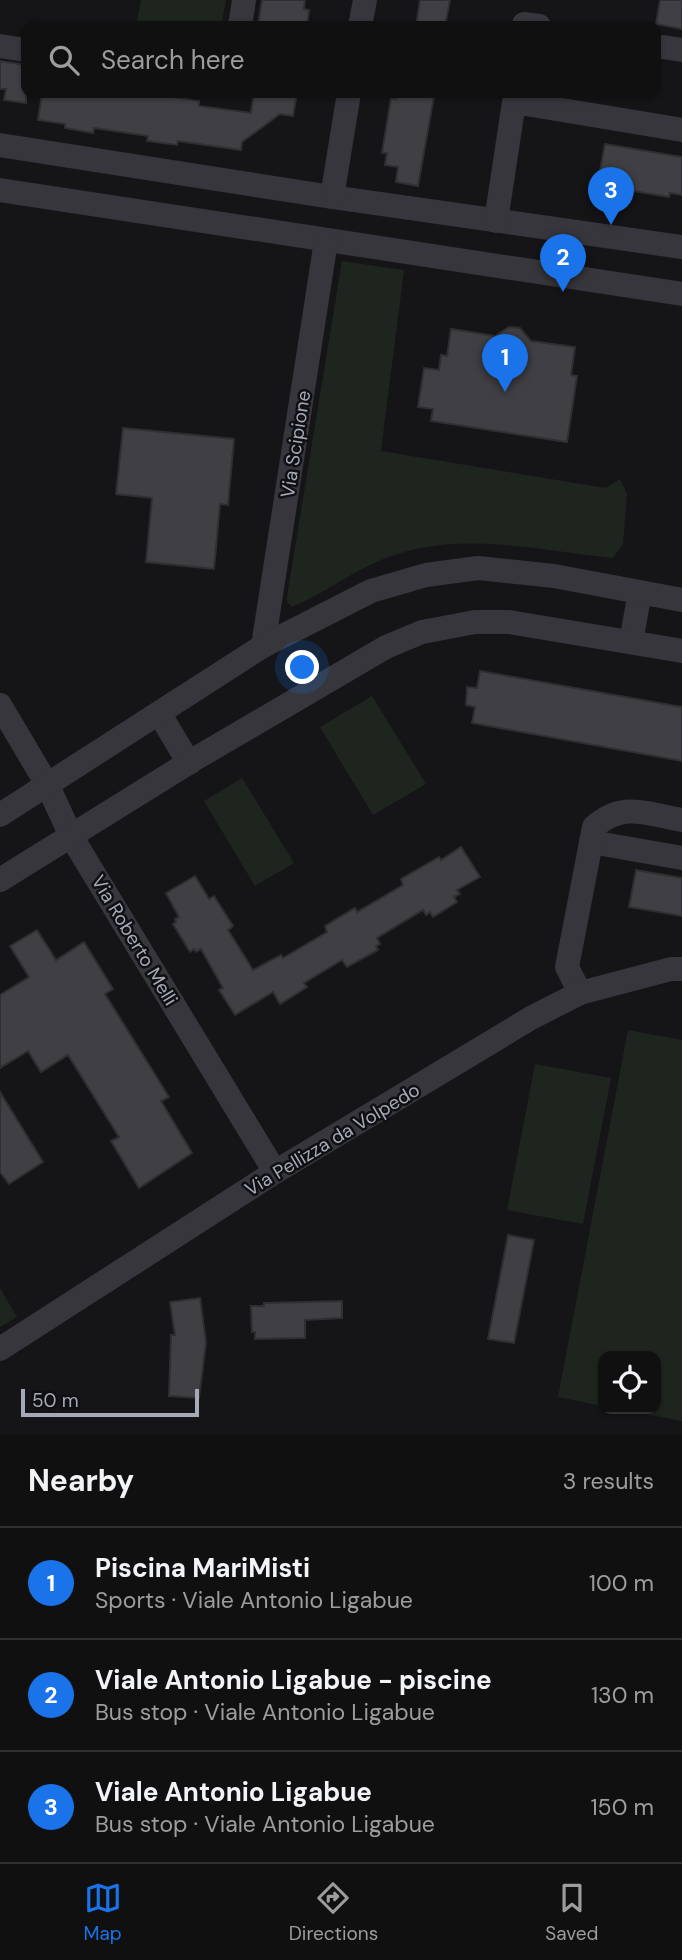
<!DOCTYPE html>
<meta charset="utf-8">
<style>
body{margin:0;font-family:"DM Sans",sans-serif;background:#19191a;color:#f1f3f6}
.controls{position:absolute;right:21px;bottom:21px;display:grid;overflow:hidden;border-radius:14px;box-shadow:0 2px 5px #0004}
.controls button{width:63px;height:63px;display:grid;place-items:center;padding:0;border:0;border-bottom:2px solid #303031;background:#101011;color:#f1f3f6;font:35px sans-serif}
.scale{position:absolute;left:21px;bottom:18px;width:178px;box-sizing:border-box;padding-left:7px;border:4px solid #a6aab8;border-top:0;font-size:19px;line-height:24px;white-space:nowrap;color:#a6aab8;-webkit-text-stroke:5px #101012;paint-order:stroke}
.you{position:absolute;left:303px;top:668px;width:24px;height:24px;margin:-18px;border:5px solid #fff;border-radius:50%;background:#1a73e8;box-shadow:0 0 0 10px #1a73e833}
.badge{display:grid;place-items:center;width:46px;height:46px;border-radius:50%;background:#1a73e8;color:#fff;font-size:23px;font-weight:700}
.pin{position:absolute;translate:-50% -58px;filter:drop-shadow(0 2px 4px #0008)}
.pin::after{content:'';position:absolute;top:37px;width:24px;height:21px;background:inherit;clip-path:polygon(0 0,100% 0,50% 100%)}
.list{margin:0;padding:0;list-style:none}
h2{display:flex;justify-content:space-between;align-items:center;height:91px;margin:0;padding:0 28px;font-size:30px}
h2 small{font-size:23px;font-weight:400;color:#9c9d9f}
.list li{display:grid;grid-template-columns:46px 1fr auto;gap:21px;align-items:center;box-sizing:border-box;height:112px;padding:0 28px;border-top:2px solid #303031}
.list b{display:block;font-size:26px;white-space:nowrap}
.list p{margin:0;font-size:23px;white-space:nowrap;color:#9c9d9f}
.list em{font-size:23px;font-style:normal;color:#9c9d9f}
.icon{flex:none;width:38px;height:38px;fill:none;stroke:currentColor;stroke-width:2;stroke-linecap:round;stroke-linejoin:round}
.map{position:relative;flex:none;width:682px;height:1435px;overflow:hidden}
.search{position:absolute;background:#101011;box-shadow:0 2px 5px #0004;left:21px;right:21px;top:21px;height:77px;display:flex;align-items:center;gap:18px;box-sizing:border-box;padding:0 24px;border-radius:14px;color:#9c9d9f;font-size:26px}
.sheet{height:427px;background:#101011}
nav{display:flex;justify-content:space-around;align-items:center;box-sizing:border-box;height:98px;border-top:2px solid #303031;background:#101011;font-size:19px;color:#9c9d9f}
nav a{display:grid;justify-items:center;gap:4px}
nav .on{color:#1a73e8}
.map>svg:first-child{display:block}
</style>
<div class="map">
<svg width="682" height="1435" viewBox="0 0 682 1435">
<rect width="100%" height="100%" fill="#151517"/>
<g fill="#1d251e">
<polygon points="141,0 226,0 221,26 136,26"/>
<path d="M342 261 404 270 381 451 606 488 620 479 627 494 623 544 613 558C537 550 455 529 381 560 350 573 323 594 292 607L287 602 288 590Z"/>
<polygon points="372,696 426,784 373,815 320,727"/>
<polygon points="242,778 294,863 255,886 204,801"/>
<polygon points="628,1030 682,1040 682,1421 618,1409 656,1409 656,1356 603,1356 603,1406 558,1397"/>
<polygon points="535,1064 611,1078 583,1224 507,1210"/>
<polygon points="0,1288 17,1317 0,1327"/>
</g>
<g fill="#3f3f44" stroke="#2f2f33" stroke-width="2">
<polygon points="262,0 305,0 304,9 309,10 307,26 258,26"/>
<polygon points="420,0 450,0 445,26 416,26"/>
<polygon points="660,0 682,0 682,29 656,24"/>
<polygon points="0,61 26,65 26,103 4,100 6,89 0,89"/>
<polygon points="42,93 147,93 199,101 199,106 251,113 254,93 297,93 293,116 280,114 242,142 241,150 178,141 177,145 147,141 148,136 94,128 93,133 65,128 65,124 38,120"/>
<polygon points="397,93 434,96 418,186 396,182 398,167 385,165 387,153 382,153 391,98 396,99"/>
<polygon points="605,144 682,157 682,195 670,193 669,197 627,190 628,186 598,181"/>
<polygon points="509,327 520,328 531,341 575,347 571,375 577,376 567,442 431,421 433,409 418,407 424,368 439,370 441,355 447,356 451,329 495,336"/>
<polygon points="123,428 234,439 228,505 220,504 214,569 146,562 152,498 116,494"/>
<polygon points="480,671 682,707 682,761 472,723 475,707 466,705 467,687 477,688"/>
<polygon points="461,847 480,877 457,890 460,894 454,897 457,902 433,917 430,912 426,915 423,910 377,938 380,944 376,946 378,950 347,967 342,960 304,983 307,987 280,1004 273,992 235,1015 219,990 223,988 201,949 196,952 194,949 190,952 173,924 176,922 175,919 179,917 166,893 195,876 209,899 214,896 233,926 228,930 253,970 281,955 283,958 327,932 325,926 355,908 357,912 403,885 401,879 439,857 441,860"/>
<polygon points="636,870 682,878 682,916 629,907"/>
<polygon points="37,930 56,960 84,942 113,989 105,994 169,1097 161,1101 192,1153 139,1188 111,1141 119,1137 68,1055 41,1072 28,1051 0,1068 0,995 29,977 10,946"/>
<polygon points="0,1092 43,1162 9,1184 0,1172"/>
<polygon points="508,1235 534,1240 514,1343 488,1339"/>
<polygon points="200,1298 206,1342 199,1398 169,1396 171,1335 175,1335 170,1302"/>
<polygon points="342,1301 342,1318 305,1320 305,1338 255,1339 255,1332 252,1332 251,1306 264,1306 264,1303"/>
</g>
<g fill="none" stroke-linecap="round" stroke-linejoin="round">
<g stroke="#36363c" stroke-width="24">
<polyline points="240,26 244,0"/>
<polyline points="360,26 365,0"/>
<polyline points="524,26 524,24 539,26"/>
<polyline points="0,46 26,50"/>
<polyline points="656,46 682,50"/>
<polyline points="0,145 332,197 682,247"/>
<polyline points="0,190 682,294"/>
<polyline points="332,197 349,93"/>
<polyline points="496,221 514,102 682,130"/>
<polyline points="631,642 640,592"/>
<polyline points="263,646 326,241"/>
<polyline points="0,705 48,786 71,836 275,1172"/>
<polyline points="159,713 189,763"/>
<polyline points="0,815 263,646 371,591 426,575 478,568 554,576 682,600"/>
<polyline points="591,842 682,858"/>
<polyline points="0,880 193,760 386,647 422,632 475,622 509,622 682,651"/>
<path d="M580 993 567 967 594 827C623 801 647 814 682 820"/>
<polyline points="0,1349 275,1172 531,1018 580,993 671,969 682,969"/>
</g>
</g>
<g text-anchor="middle" stroke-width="5" stroke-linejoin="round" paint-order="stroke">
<g font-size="19" fill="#a6aab8" stroke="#101012">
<text transform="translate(295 444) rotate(-81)" y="7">Via Scipione</text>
<text transform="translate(135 940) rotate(59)" y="7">Via Roberto Melli</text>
<text transform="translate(332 1139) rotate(-31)" y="7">Via Pellizza da Volpedo</text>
</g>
</g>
</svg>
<div class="controls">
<button><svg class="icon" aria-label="locate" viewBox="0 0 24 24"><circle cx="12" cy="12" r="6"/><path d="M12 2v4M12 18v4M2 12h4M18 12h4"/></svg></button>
</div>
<div class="scale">50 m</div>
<div class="you"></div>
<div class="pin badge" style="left:505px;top:392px">1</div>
<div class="pin badge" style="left:563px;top:292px">2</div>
<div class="pin badge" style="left:611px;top:225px">3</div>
<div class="search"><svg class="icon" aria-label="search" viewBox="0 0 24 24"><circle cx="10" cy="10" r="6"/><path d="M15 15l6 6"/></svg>Search here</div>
</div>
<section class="sheet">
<h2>Nearby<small>3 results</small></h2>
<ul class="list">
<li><span class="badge">1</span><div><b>Piscina MariMisti</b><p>Sports · Viale Antonio Ligabue</p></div><em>100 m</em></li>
<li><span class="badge">2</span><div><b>Viale Antonio Ligabue - piscine</b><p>Bus stop · Viale Antonio Ligabue</p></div><em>130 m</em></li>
<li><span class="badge">3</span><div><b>Viale Antonio Ligabue</b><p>Bus stop · Viale Antonio Ligabue</p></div><em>150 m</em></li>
</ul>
</section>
<nav>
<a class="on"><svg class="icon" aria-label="map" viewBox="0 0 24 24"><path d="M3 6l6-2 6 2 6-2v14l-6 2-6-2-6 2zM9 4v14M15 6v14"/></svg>Map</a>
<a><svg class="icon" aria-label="directions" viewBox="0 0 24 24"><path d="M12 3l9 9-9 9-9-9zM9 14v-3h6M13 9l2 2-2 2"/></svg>Directions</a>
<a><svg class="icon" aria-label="saved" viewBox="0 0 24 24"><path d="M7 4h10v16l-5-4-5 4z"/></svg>Saved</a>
</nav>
